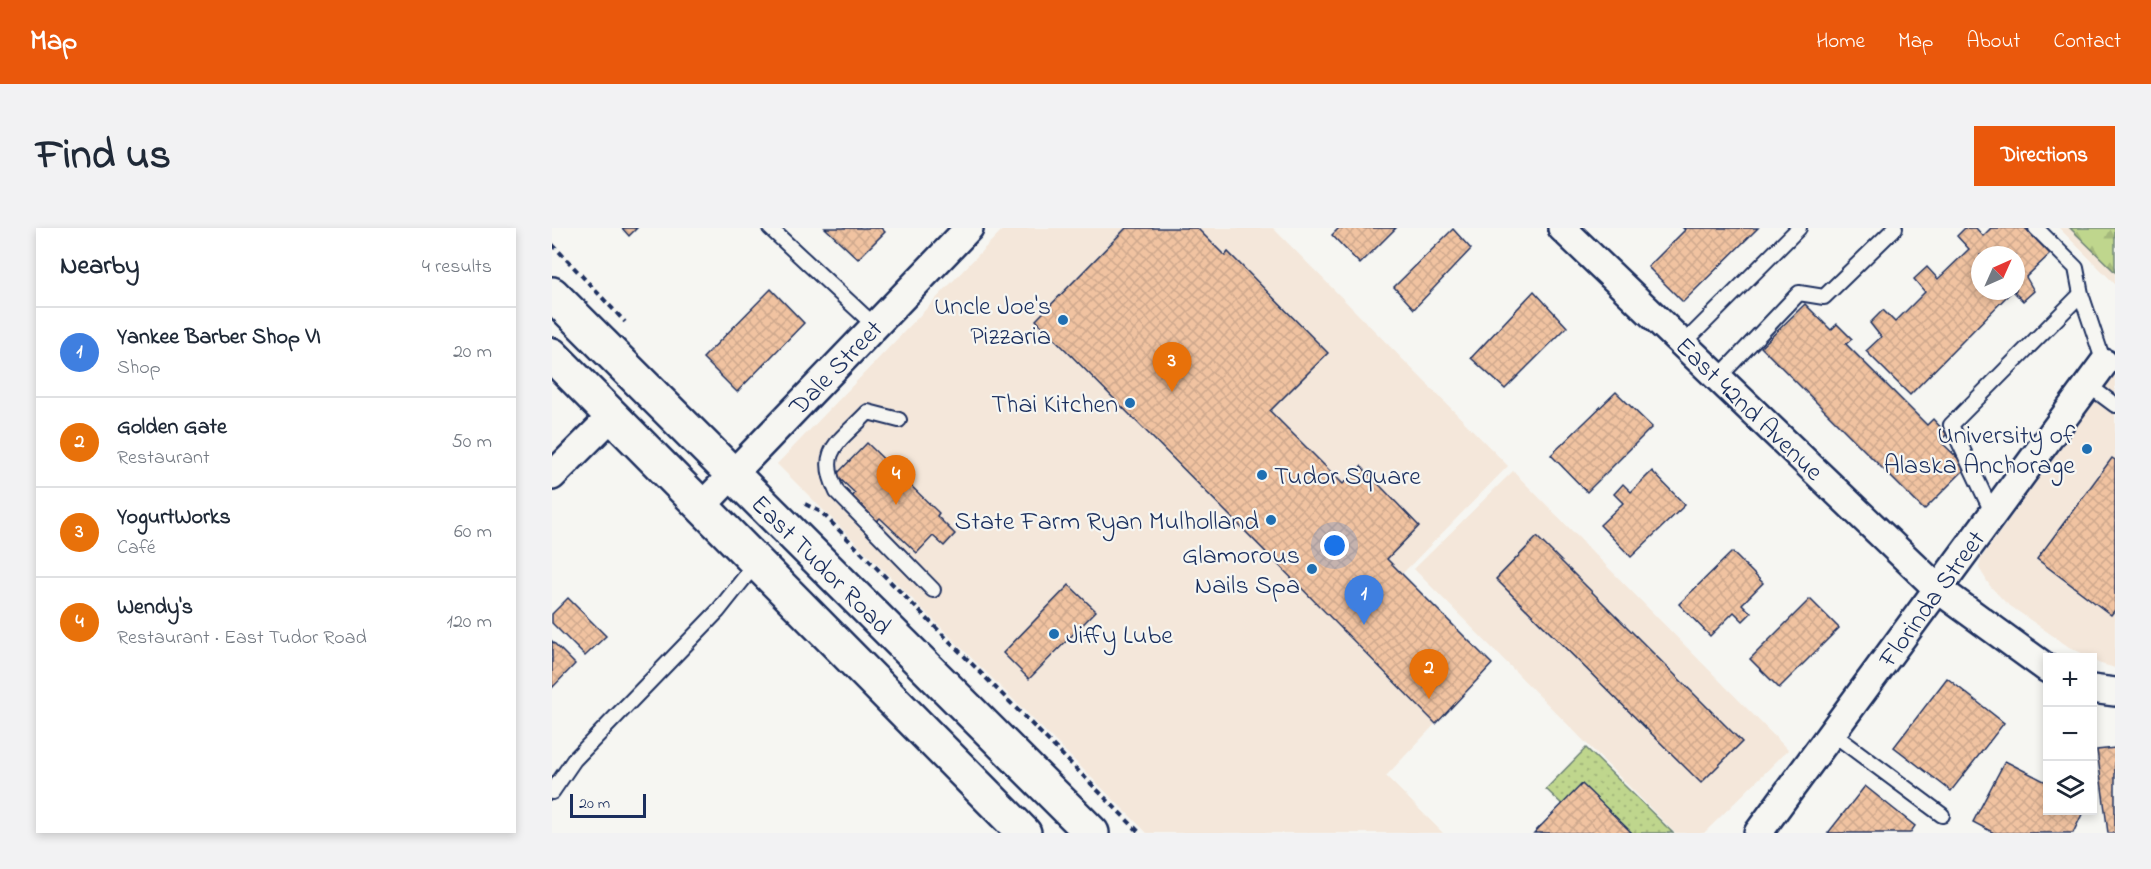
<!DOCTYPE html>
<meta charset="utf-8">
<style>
body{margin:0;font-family:"Indie Flower",sans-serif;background:#f2f2f3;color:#1f2937}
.controls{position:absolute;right:18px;bottom:18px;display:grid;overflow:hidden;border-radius:0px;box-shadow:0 3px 9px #0003}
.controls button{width:54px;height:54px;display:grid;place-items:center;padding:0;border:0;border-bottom:2px solid #e0e1e3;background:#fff;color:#1f2937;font:30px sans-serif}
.compass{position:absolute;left:1419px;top:18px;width:54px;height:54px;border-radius:50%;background:#fff;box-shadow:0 3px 9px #0003;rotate:45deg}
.scale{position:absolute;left:18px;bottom:15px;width:76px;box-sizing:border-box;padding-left:6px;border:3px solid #1b2f5e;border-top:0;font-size:16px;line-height:21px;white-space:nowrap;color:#1b2f5e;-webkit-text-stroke:4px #f6f6f2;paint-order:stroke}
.you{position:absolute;left:783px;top:318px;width:21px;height:21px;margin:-15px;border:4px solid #fff;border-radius:50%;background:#1a73e8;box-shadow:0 0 0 9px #1a73e833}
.badge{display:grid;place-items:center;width:39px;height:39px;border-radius:50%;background:#ea580c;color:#fff;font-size:20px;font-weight:700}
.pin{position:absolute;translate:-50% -50px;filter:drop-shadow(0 2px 3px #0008)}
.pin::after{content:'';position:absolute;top:32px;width:21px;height:18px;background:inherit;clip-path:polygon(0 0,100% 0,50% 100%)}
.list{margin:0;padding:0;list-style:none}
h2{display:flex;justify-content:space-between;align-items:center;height:78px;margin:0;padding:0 24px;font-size:26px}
h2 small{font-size:20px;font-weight:400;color:#747a83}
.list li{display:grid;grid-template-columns:39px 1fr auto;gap:18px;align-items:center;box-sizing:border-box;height:90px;padding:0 24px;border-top:2px solid #e0e1e3}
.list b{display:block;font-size:22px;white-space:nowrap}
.list p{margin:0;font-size:20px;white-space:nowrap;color:#747a83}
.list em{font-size:20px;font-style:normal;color:#747a83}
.icon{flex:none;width:33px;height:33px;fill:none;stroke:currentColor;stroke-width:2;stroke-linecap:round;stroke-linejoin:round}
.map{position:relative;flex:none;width:1563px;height:605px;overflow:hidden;border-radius:0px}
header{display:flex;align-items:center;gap:36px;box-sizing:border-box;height:84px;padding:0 30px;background:#ea580c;color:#fff}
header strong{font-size:28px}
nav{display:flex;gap:33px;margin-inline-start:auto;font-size:21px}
.intro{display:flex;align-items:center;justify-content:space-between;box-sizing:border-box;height:144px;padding:0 36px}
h1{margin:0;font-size:42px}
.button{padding:15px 27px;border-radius:0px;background:#ea580c;color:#fff;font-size:21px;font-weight:700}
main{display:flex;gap:36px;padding:0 36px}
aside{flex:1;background:#fff;border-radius:0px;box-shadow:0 3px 9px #0003}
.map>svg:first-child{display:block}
</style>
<header>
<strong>Map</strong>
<nav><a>Home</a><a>Map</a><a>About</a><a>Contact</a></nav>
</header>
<div class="intro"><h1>Find us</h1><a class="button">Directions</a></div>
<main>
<aside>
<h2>Nearby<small>4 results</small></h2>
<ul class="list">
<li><span class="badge" style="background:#3f7fe0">1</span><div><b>Yankee Barber Shop VI</b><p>Shop</p></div><em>20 m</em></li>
<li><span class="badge" style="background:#e8710a">2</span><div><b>Golden Gate</b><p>Restaurant</p></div><em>50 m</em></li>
<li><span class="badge" style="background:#e8710a">3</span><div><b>YogurtWorks</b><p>Café</p></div><em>60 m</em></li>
<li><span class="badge" style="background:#e8710a">4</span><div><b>Wendy's</b><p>Restaurant · East Tudor Road</p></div><em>120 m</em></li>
</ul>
</aside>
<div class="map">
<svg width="1563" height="605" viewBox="0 0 1563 605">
<defs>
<pattern id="green-dots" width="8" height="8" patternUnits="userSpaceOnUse" patternTransform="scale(1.5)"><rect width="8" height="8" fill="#bfd68d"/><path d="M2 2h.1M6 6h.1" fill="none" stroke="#a4b87c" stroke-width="1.8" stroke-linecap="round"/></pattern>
<pattern id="forest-firs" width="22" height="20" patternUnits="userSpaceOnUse" patternTransform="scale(1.5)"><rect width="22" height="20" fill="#bfd68d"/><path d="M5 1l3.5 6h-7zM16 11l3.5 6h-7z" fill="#a4b87c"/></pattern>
<pattern id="building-cross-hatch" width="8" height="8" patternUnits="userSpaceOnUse" patternTransform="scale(1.5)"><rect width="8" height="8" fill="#f1c3a1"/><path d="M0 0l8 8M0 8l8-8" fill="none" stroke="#cea88d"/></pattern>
</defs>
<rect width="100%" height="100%" fill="#f6f6f2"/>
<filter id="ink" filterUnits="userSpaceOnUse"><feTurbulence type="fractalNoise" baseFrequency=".0167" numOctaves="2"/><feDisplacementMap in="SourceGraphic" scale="12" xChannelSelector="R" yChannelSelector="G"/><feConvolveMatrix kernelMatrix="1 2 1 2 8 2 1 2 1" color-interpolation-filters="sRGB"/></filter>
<g filter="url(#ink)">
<g fill="#f4e7da">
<polygon points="452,0 721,0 956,238 850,346 940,436 834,548 891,605 595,605 225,236"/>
<polygon points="1507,0 1563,0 1563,56"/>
<polygon points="1563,146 1563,440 1546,435 1540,430 1517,419 1454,375 1438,358 1427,340 1429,330"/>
<polygon points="961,243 1236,522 1152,605 1123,605 862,341"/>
</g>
<polygon fill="url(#green-dots)" stroke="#6d8276" stroke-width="1.5" points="1034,520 1121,605 1080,605 1010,576 994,561"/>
<polygon fill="url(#forest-firs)" stroke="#6d8276" stroke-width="1.5" points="1518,0 1563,0 1563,44 1560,41"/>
<g fill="url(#building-cross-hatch)" stroke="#1b2f5e" stroke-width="1.5">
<polygon points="70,0 85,0 77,8"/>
<polygon points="273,0 329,0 333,4 306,31"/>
<polygon points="574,0 645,0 673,28 676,24 776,125 718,183 791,256 809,238 867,298 835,331 940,436 884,496 484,92"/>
<polygon points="787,0 844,0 808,36 780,7"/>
<polygon points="1131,0 1206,0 1131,74 1096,39 1133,2"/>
<polygon points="1413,0 1424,0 1431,8 1439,0 1473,0 1498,26 1474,49 1482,63 1471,73 1461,63 1464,63 1464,27 1428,27 1428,63 1460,63 1358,167 1314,123 1329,109 1318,95 1331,82 1343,94 1373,64 1362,51 1375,39 1386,51 1417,21 1405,8"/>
<polygon points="901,1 919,21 862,81 842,59"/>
<polygon points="219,61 252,95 185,164 151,130"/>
<polygon points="982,63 1015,99 953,161 919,130"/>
<polygon points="1253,76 1279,102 1285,96 1300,111 1294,116 1375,197 1381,191 1395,206 1388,213 1415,239 1372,282 1209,119"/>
<polygon points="1064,164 1100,199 1035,264 999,227"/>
<polygon points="315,215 387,285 385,288 403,306 392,318 381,308 365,325 328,290 325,293 300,269 303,265 284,247"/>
<polygon points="1560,230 1563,232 1563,382 1559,387 1485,331"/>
<polygon points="1100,243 1133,277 1079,329 1048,297 1071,275 1062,266 1071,256 1079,264"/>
<polygon points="985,309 1190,514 1149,555 944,351"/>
<polygon points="1180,324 1211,355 1190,376 1199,385 1191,393 1182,384 1158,408 1127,376"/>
<polygon points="517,357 544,383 477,451 451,425"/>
<polygon points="16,370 54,408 33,428 0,395 0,386"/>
<polygon points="1258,371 1287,400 1227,460 1198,431"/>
<polygon points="0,413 23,436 0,460"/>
<polygon points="1395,450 1452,495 1399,563 1342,519"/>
<polygon points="1563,520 1563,605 1556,605 1545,522"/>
<polygon points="1453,533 1496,555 1496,582 1532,582 1521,605 1442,605 1421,594"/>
<polygon points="1030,556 1080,605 982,605"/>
<polygon points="1313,558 1363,598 1358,605 1276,605"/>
</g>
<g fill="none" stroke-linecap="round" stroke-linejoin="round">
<defs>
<g id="lane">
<polyline points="218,0 323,98"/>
<polyline points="1484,0 1524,40 1529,66 1552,135"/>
<polyline points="1131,116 1247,0"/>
<polyline points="1166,150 1247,65 1272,69 1343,0"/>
<polyline points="1536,157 1563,177"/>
<path d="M347 192 316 184C288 214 264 222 285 264L381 362"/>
<polyline points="1441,286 1399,197 1529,66"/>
<polyline points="1280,505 1390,587"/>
<polyline points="0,564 22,532 166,383 205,334"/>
</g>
<g id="street">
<polyline points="1010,0 1386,361 1496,441"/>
<polyline points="0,248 60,188"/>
<polyline points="150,278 417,0"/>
<polyline points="1540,461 1563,464"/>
<polyline points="1206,605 1552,135"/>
</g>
<g id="primary">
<polyline points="0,66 540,605"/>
<polyline points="0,127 472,605"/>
</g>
</defs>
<use href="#lane" stroke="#1b2f5e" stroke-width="18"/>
<use href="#street" stroke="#1b2f5e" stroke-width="32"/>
<use href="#primary" stroke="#1b2f5e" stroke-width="38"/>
<g stroke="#1b2f5e" stroke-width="4" stroke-dasharray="6 4.5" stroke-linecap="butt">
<polyline points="0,16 73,94"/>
<polyline points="253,276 269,284 588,605"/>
</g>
<use href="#lane" stroke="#f6f6f2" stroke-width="14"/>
<use href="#street" stroke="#f6f6f2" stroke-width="27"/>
<use href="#primary" stroke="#f6f6f2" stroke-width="33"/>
</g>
</g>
<g fill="#1f6fb2" stroke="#f6f6f2" stroke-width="2">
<circle cx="511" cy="92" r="6"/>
<circle cx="578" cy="175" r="6"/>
<circle cx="1535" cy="221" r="6"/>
<circle cx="710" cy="247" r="6"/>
<circle cx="719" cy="292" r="6"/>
<circle cx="760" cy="341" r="6"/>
<circle cx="502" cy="406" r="6"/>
</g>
<g text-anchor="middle" stroke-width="4.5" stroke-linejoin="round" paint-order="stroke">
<g font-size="26" fill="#1b2f5e" stroke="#f6f6f2" text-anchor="end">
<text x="499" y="86">Uncle Joe's<tspan x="499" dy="30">Pizzaria</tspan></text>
<text x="566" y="184">Thai Kitchen</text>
<text x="1523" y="215">University of<tspan x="1523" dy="30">Alaska Anchorage</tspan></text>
<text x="722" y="256" text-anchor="start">Tudor Square</text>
<text x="707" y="301">State Farm Ryan Mulholland</text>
<text x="748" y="335">Glamorous<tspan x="748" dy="30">Nails Spa</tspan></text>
<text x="514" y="415" text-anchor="start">Jiffy Lube</text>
</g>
<g font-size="26" fill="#1b2f5e" stroke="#f6f6f2">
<text transform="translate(283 139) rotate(-46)" y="9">Dale Street</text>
<text transform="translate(1198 180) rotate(44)" y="9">East 42nd Avenue</text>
<text transform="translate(270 336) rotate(45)" y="9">East Tudor Road</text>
<text transform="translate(1379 370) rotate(-54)" y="9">Florinda Street</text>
</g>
</g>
</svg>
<div class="controls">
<button>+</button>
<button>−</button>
<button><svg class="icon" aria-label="layers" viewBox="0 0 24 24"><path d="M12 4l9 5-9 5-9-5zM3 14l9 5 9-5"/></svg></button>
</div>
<svg class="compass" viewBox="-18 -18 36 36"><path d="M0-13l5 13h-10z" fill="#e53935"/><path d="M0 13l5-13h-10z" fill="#747a83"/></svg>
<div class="scale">20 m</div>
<div class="you"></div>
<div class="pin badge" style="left:812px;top:397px;background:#3f7fe0">1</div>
<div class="pin badge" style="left:877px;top:471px;background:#e8710a">2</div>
<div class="pin badge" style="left:620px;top:164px;background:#e8710a">3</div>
<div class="pin badge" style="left:344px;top:277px;background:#e8710a">4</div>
</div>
</main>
